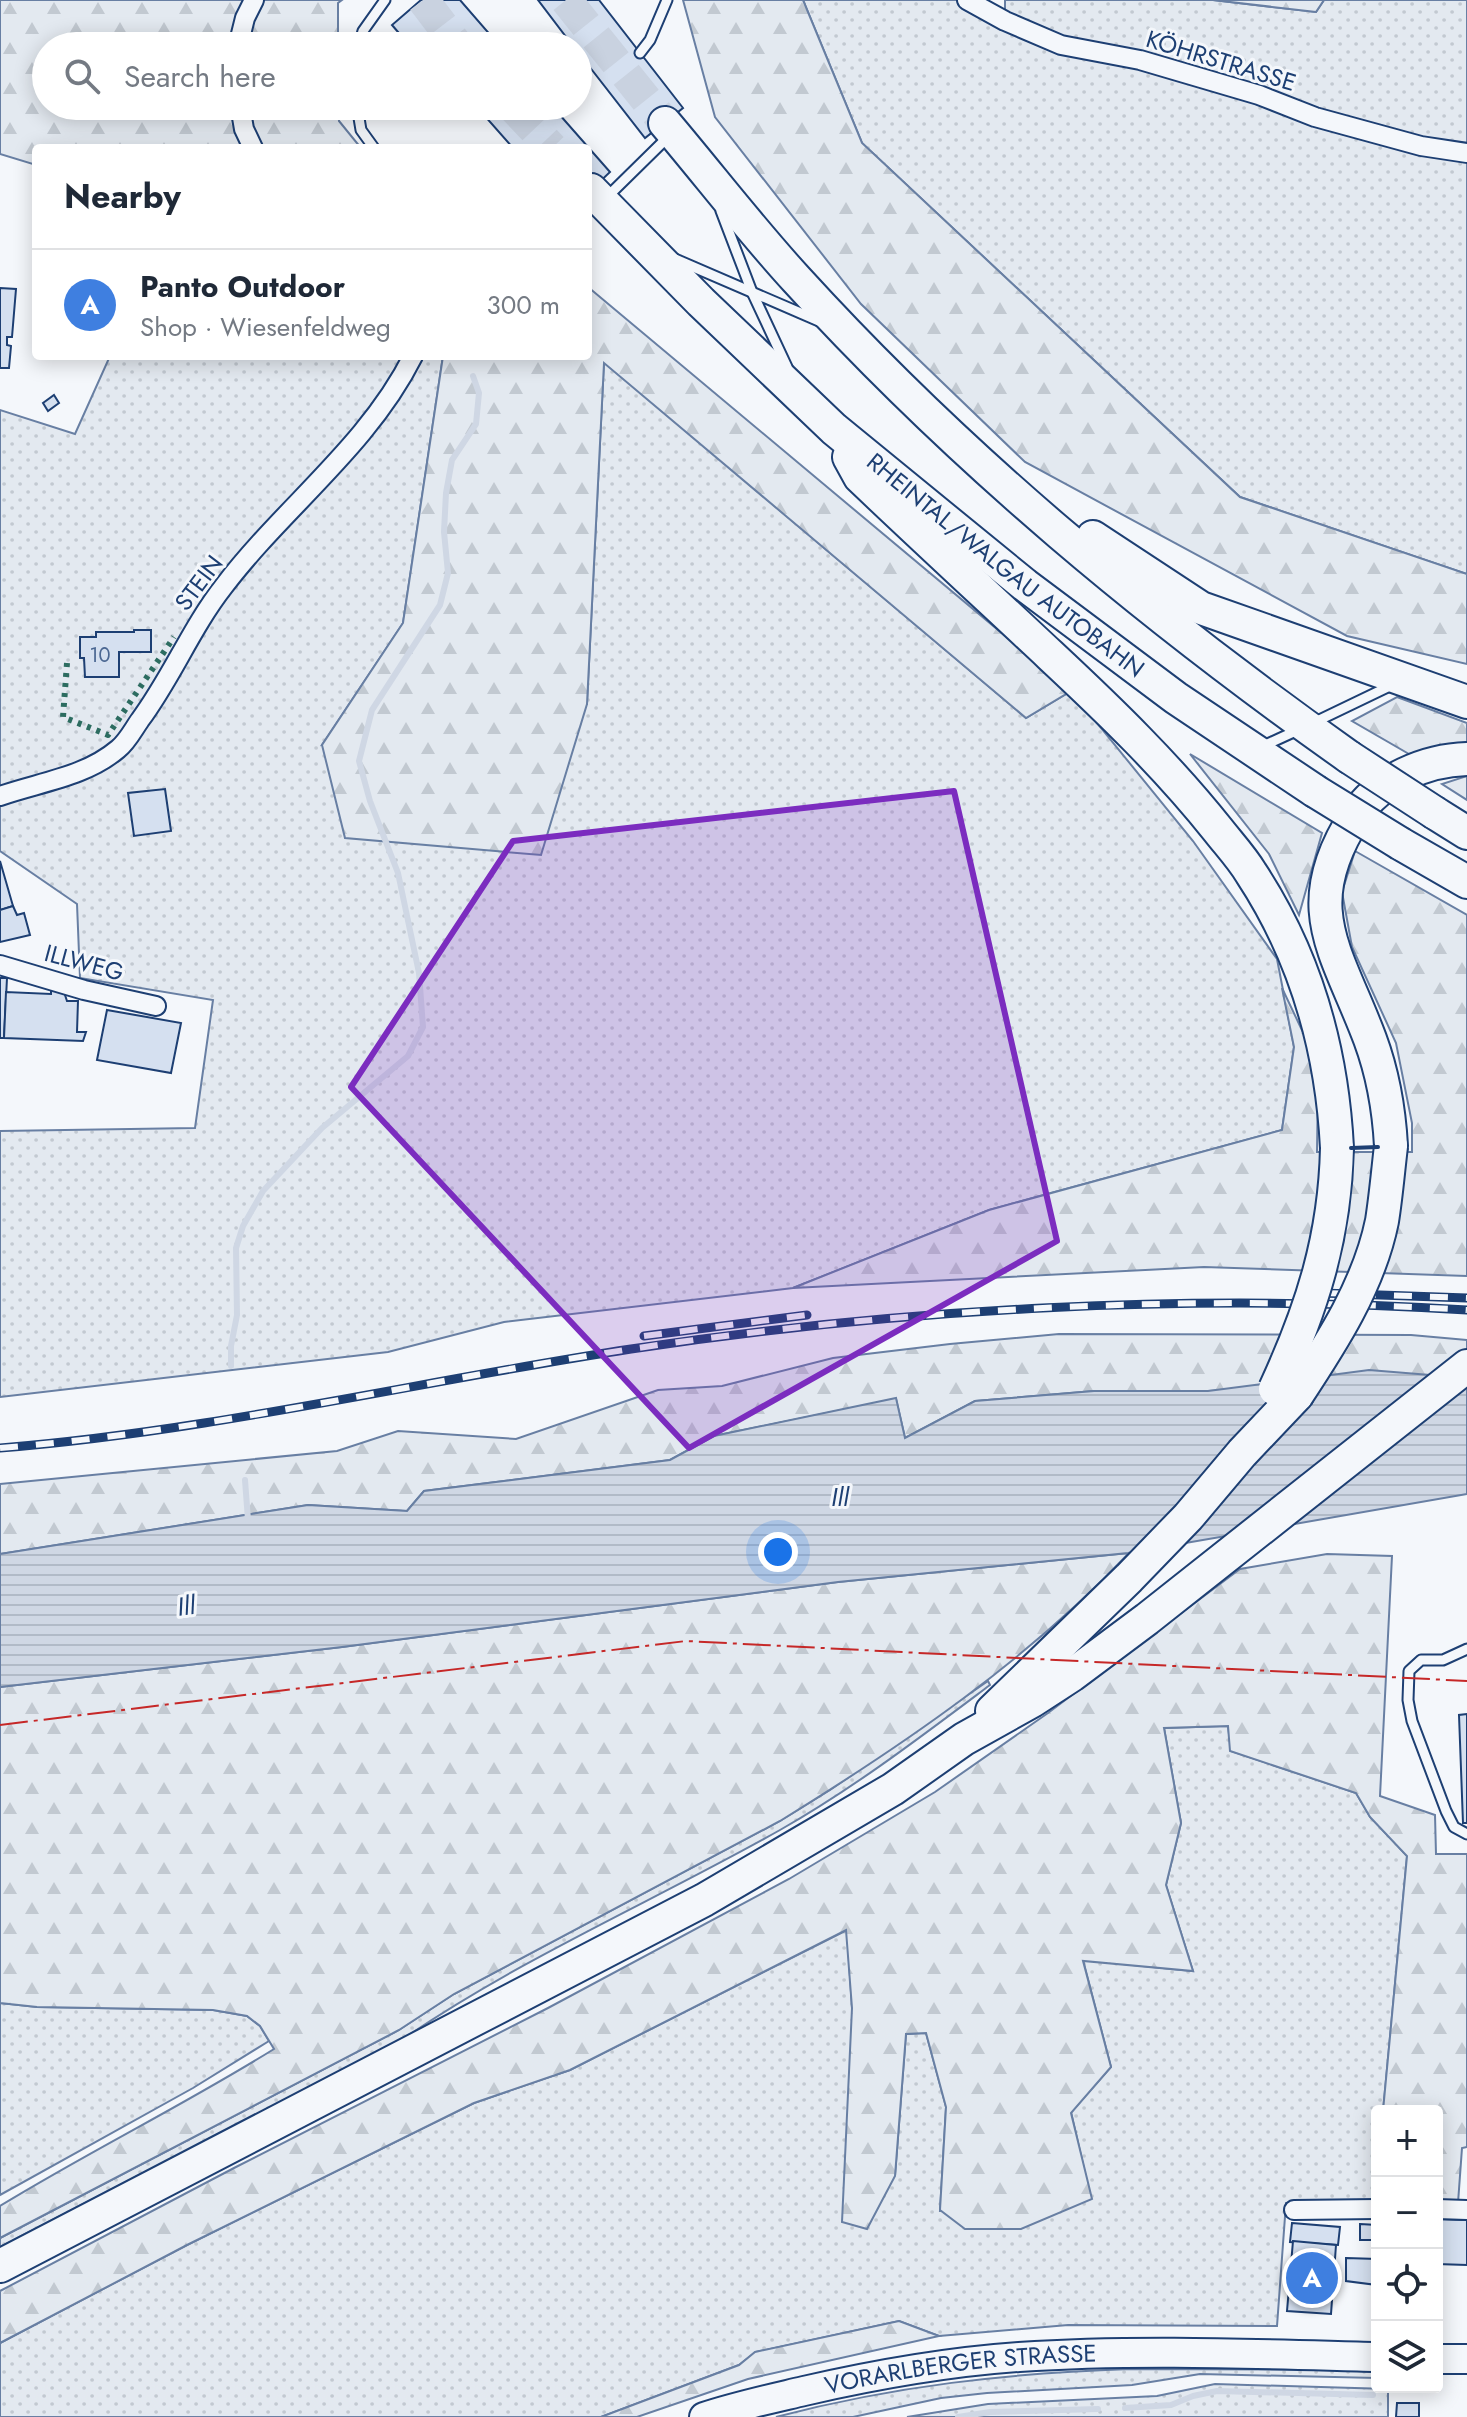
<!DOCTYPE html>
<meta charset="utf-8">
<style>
body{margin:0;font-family:Jost,sans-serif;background:#f2f2f3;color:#1f2937}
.controls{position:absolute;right:24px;bottom:24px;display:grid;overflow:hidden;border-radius:8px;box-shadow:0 4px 20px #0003}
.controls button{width:72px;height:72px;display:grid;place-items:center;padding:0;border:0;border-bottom:2px solid #e0e1e3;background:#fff;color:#1f2937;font:40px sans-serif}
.you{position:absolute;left:778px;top:1552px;width:28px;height:28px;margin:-20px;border:6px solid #fff;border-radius:50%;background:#1a73e8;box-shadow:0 0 0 12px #1a73e833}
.badge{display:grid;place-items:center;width:52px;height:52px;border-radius:50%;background:#c62828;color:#fff;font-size:26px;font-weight:700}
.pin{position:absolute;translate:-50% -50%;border:4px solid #fff;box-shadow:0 2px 8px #0006}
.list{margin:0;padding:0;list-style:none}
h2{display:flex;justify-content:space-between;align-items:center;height:104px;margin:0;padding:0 32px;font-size:34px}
h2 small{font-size:26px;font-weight:400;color:#747a83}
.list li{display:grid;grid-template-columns:52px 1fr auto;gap:24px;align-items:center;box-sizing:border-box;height:112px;padding:0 32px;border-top:2px solid #e0e1e3}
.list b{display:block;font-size:30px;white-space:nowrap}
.list p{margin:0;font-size:26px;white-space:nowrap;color:#747a83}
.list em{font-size:26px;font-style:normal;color:#747a83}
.icon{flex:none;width:44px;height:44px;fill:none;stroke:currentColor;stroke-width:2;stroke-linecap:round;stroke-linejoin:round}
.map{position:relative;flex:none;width:1467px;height:2417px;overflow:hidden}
.search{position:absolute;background:#fff;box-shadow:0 4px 20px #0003;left:32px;top:32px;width:560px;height:88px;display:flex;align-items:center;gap:20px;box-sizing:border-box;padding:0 28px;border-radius:44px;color:#747a83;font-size:30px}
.panel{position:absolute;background:#fff;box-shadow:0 4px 20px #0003;left:32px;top:144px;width:560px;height:216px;border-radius:8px}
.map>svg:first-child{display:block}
</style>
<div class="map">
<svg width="1467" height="2417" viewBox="0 0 1467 2417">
<defs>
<pattern id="grass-dots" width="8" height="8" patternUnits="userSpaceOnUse" patternTransform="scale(2)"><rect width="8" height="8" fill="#e3e9f0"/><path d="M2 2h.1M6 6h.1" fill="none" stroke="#c2c9d1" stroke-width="1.8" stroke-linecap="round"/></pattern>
<pattern id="forest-firs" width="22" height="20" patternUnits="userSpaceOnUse" patternTransform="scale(2)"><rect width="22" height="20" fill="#e3e9f0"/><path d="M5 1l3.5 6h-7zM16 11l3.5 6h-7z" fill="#c2c9d1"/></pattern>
<pattern id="water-rules" width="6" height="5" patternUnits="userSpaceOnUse" patternTransform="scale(2)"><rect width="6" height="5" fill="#cfd7e4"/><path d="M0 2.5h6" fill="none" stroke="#b1bac7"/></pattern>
</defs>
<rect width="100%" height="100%" fill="#f4f7fb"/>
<g fill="url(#grass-dots)" stroke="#687fa3" stroke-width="2">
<polygon points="803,0 967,0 1005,20 1005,0 1213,0 1316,12 1324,0 1467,0 1467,574 1240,497 862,143"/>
<polygon points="110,356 443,356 403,623 322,745 587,704 604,362 1026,718 1071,691 1193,841 1277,959 1294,1047 1282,1130 989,1210 793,1288 504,1322 388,1352 0,1397 0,1131 195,1128 213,1000 80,978 77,904 0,851 0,410 75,434"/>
<path d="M988 1681 990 1685C922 1736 854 1788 780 1830 656 1900 521 1958 403 2039L0 2247V2238L399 2030 454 1994 780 1821 830 1790Z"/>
<polygon points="1228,1726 1231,1751 1356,1793 1370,1817 1407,1856 1383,2111 1377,2111 1377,2201 1286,2203 1277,2326 1068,2325 939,2336 899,2321 756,2352 739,2365 601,2417 0,2417 0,2343 187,2245 474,2103 570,2070 847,1930 852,2008 895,2176 906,2034 926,2033 946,2107 940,2211 1091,2199 1071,2112 1111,2067 1083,1960 1193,1971 1166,1885 1181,1823 1164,1728"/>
<polygon points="0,2003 37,2007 213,2010 247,2016 260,2026 269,2041 193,2088 0,2195"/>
<path d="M1130 2369 1377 2370V2378L1200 2374 1132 2385 987 2393 941 2398 853 2417H776C894 2386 1008 2373 1130 2369Z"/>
<polygon points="1215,2384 1388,2389 1388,2417 907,2417 988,2404 1157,2396"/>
</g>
<g fill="url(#forest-firs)" stroke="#687fa3" stroke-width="2">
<polygon points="0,0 342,0 338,3 338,46 46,46 46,106 338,106 339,121 361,148 36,148 36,165 0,154"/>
<polygon points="683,0 803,0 862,143 1240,497 1467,574 1467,664 1347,636 1025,462 861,304 715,117"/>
<polygon points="1213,0 1324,0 1316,12"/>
<polygon points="588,287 1071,691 1026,718 604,363 587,704 541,855 345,838 322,745 403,623 443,356 588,356"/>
<polygon points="1397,697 1467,723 1467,742 1409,754 1352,721"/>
<polygon points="1190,754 1322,833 1299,915 1269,854"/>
<polygon points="1467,776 1467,800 1442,784"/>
<polygon points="1355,851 1467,915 1467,1276 1204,1267 793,1288 989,1210 1282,1130 1294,1047 1282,988 1309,1045 1318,1082 1317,1152 1412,1152 1412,1123 1396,1043 1352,947 1342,892"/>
<polygon points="1059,1334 1411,1335 1467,1340 1467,1378 1208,1391 1094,1391 975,1401 905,1438 896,1399 714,1436 670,1460 424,1491 407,1511 308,1505 0,1554 0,1484 337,1451 398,1431 516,1439 658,1390 722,1386 833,1358 950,1344"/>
<path d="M1129 1553C1028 1660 905 1744 780 1821L454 1994 399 2030 0 2238V2206C90 2151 184 2105 274 2049L260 2026 247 2016 213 2010 37 2007 0 2003V1687L342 1647 838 1582Z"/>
<polygon points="1327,1554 1392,1556 1380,1796 1435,1815 1436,1854 1467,1854 1467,2147 1462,2148 1458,2203 1437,2202 1437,2111 1383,2111 1407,1856 1370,1817 1356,1793 1230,1751 1228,1726 1164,1728 1181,1823 1166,1885 1193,1971 1083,1961 1111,2067 1071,2113 1092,2199 1021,2229 965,2229 940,2210 946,2107 926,2033 906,2034 895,2176 867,2229 842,2222 852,2008 846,1930 570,2070 474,2103 187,2245 0,2343 0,2291 234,2168 548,2008 789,1879 935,1792 1048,1713 1240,1569"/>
<polygon points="899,2321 939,2336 748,2379 637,2417 601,2417 739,2365 755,2352"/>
</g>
<polygon fill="url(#water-rules)" stroke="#687fa3" stroke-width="2" points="1369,1370 1467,1378 1467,1494 1128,1553 838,1582 342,1647 0,1687 0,1554 308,1505 407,1511 424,1491 670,1460 714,1436 896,1398 905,1438 975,1401 1094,1391 1208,1391"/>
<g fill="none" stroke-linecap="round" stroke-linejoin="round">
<g stroke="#cfd7e4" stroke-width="6">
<polyline points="231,1366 231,1346 237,1315 236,1248 243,1226 263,1191 322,1128 408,1056 423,1027 419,973 398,873 370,801 359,761 372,710 440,605 448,573 444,532 446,493 452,460 476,424 479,393 473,376"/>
<polyline points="245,1480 248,1520"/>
<polyline points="1125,2408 1171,2405 1193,2396 1217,2391 1373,2395"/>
<polyline points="958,2417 990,2412 1098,2409"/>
</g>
</g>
<g fill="#d5e0f0" stroke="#1d3f73" stroke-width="2">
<polygon points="421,0 460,0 493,38 483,46 410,46 392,25"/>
<polygon points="538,0 599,0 683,108 645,138 578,52 578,46 573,46"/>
<polygon points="493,38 499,46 483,46"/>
<polygon points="476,106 552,106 610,172 588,193 588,148 513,148"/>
<polygon points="0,288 16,289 12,337 7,337 7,345 11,346 9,368 0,368"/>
<polygon points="54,395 59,403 48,411 43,403"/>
<polygon points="134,630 151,630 151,652 119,652 119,677 85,677 84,658 80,658 80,637 96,637 96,632 134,632"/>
<polygon points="165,789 171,831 134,836 128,793"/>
<polygon points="0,861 13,906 0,910"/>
<polygon points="13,906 17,915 24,913 30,935 0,942 0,910"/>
<polygon points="0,978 7,978 4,1038 0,1038"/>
<polygon points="51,989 63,989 67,1001 78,1001 77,1032 86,1032 83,1041 4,1038 6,992 51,994"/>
<polygon points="107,1010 181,1023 171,1073 97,1060"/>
<polygon points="1467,1714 1467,1823 1463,1823 1459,1715"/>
<polygon points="1437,2219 1467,2220 1467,2265 1437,2264"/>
<polygon points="1292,2223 1340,2227 1338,2245 1290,2242"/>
<polygon points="1360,2224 1377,2225 1377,2240 1360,2240"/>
<polygon points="1293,2241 1336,2245 1331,2314 1287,2311"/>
<polygon points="1346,2258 1377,2259 1377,2285 1346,2281"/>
<polygon points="1397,2403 1419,2403 1419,2417 1396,2417"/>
</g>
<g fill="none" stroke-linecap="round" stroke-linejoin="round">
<g stroke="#c9d2e0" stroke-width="32" stroke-dasharray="32 16" stroke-linecap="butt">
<polyline points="423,0 458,46"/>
<polyline points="566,0 665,123"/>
<polyline points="512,106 552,148"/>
</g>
<defs>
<g id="service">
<polyline points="359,46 363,31 385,0"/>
<polyline points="640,53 650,40 667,0"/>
<polyline points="357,106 361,130 374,148"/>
<polyline points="607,197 668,137"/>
<polyline points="721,211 752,292 787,367"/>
<polyline points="675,259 819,321"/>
<polyline points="1315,722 1392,685"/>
<polyline points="1261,747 1298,730"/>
<polyline points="1467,1649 1443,1660 1421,1660 1409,1671 1408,1700 1412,1721 1446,1811 1454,1827 1467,1834"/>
</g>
<g id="minor">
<polyline points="967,0 1005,21 1061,45 1140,60 1259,95 1315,117 1421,146 1467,153"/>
<polyline points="238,46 245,18 254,0"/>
<polyline points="240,106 244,129 253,148"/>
<path d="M0 796C40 782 85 777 118 749 127 742 133 730 140 720 172 677 191 628 224 586 284 507 368 446 413 356"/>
<polyline points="0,965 84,990 156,1006"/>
<polyline points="1437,2209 1467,2210"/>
<polyline points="1294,2210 1377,2209"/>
</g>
<g id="primary">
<polyline points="1437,2359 1467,2359"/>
<path id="s1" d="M704 2417C737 2406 770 2399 804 2391 874 2375 947 2362 1019 2357 1138 2349 1258 2354 1377 2357"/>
</g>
<g id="motorway">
<path d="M665 123C709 175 751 230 797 280 962 461 1150 616 1349 757"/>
<path id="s2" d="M591 190 701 302 834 429 1025 585 1176 698 1315 791"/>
<path d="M849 457 860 477C923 537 987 596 1050 655 1110 711 1167 766 1218 830 1229 844 1242 858 1251 873 1305 955 1332 1050 1337 1148"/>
<polyline points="1093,537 1201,608 1467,702"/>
<polyline points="1435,813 1467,833"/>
<polyline points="1401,844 1467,882"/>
<path d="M1391 1146C1389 1109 1383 1074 1370 1039 1337 951 1296 907 1356 815 1379 780 1426 760 1467 759"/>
<polyline points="992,1711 1129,1578 1188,1517 1242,1453 1297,1395"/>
<polyline points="0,2266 704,1900 893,1789 964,1739 1032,1701 1072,1675 1147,1619 1467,1366"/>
</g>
</defs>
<use href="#service" stroke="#1d3f73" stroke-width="13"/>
<use href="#minor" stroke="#1d3f73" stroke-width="22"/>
<use href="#primary" stroke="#1d3f73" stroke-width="32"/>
<use href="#motorway" stroke="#1d3f73" stroke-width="36"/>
<use href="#service" stroke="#f4f7fb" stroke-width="9"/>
<use href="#minor" stroke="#f4f7fb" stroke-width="18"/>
<use href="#primary" stroke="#f4f7fb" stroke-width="28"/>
<use href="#motorway" stroke="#f4f7fb" stroke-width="32"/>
<defs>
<g id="rail">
<polyline points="1322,1293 1467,1298"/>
<polyline points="644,1336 807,1315"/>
<path d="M0 1448C212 1431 420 1381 631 1349 903 1308 1192 1293 1467 1310"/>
</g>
</defs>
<use href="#rail" stroke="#1d3f73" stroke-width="9"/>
<use href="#rail" stroke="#f4f7fb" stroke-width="6" stroke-dasharray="18" stroke-linecap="butt"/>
<defs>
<g id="motorway-bridge">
<polyline points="1349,757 1435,813"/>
<polyline points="1315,791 1401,844"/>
<path d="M1275 1389C1312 1309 1335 1237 1337 1148"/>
<path d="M1297 1395C1332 1342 1369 1285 1382 1221 1386 1196 1388 1171 1391 1146"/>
</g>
</defs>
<use href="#motorway-bridge" stroke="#1d3f73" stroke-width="36" stroke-linecap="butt"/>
<use href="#motorway-bridge" stroke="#f4f7fb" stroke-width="32"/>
<polyline stroke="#2c6c60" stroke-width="6" stroke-dasharray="4 6" stroke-linecap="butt" points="67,663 63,717 108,735 174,637"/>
<polyline stroke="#1d3f73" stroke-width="4" points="1351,1148 1378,1147"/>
<polyline stroke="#c62828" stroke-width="2" stroke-dasharray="28 6 4 6" stroke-linecap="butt" points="0,1725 686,1641 1467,1681"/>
</g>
<path fill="#7b2cbf" fill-opacity="0.2" stroke="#7b2cbf" stroke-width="6" stroke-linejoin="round" d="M954 791 1057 1241 689 1448 351 1087 513 841Z"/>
<g text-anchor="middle" stroke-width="6" stroke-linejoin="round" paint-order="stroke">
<g font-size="20" fill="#4b6792">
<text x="100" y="662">10</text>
</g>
<g font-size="24" fill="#1d3f73" stroke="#f4f7fb">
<text transform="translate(1221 61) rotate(17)" y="8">KÖHRSTRASSE</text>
<text dy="8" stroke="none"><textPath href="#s2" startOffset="560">RHEINTAL/WALGAU AUTOBAHN</textPath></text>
<text transform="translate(199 583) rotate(-53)" y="8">STEIN</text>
<text transform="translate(84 963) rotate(15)" y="8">ILLWEG</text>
<text dy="8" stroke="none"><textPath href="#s1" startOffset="262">VORARLBERGER STRASSE</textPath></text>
</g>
<g font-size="26" font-style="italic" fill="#1d3f73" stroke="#f4f7fb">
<text x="840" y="1506">Ill</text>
<text transform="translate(186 1606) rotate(-7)" y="9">Ill</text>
</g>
</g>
</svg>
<div class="controls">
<button>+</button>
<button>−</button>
<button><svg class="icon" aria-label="locate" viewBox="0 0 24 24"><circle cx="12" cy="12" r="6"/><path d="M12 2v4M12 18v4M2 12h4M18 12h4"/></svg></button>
<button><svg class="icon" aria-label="layers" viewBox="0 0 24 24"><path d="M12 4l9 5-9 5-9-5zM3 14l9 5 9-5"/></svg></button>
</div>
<div class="you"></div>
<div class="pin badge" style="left:1312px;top:2278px;background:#3f7fe0">A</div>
<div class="search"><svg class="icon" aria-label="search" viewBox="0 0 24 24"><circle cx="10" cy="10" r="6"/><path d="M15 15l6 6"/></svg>Search here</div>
<section class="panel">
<h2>Nearby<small></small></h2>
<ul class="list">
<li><span class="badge" style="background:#3f7fe0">A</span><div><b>Panto Outdoor</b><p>Shop · Wiesenfeldweg</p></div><em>300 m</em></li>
</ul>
</section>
</div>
